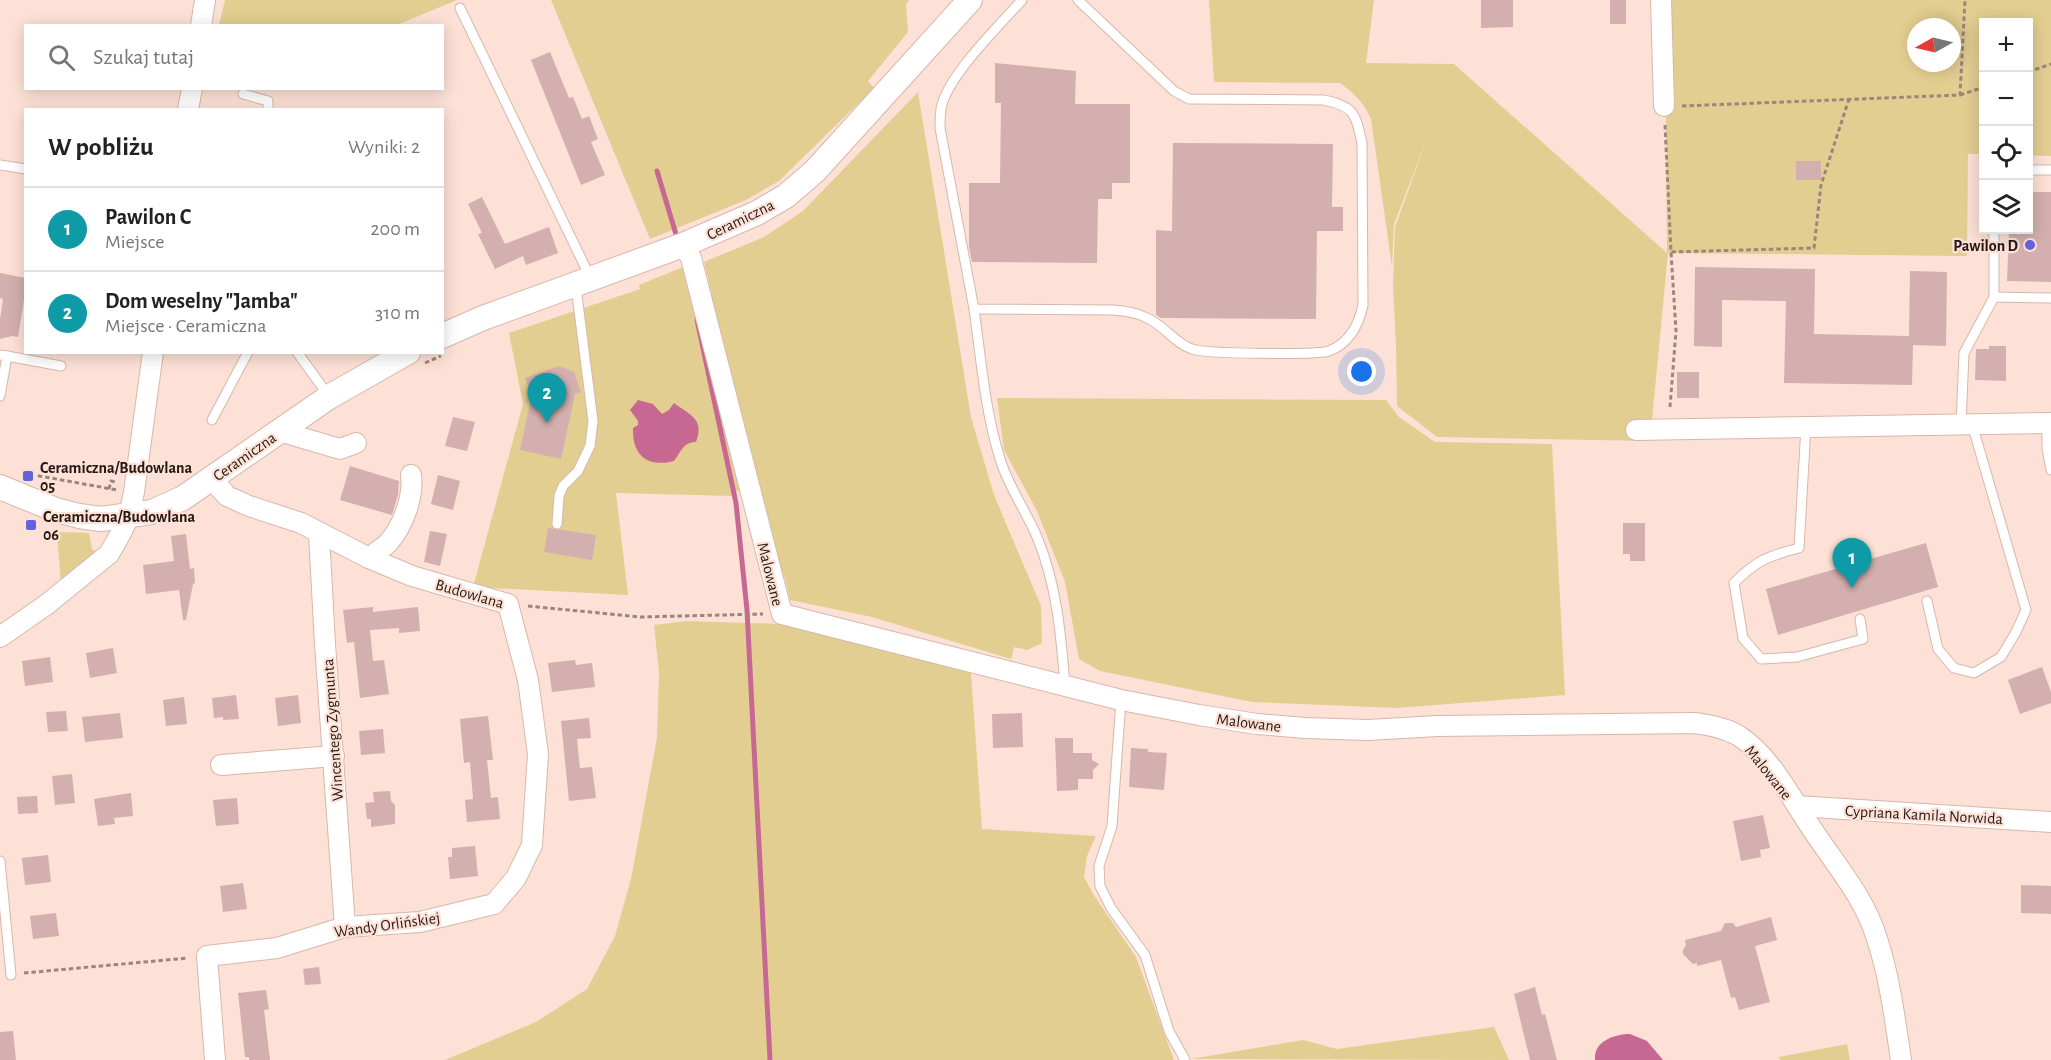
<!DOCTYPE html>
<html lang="pl">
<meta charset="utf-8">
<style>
body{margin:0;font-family:"Alegreya Sans",sans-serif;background:#f6f6f6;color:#222}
.controls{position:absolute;right:18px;top:18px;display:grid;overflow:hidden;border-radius:0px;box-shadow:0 3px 15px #0003}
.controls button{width:54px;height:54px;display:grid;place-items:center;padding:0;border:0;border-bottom:2px solid #e0e0e0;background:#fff;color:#222;font:30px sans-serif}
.compass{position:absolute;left:1907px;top:18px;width:54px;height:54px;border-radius:50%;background:#fff;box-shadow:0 3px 15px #0003;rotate:262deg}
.you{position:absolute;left:1362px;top:372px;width:21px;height:21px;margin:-15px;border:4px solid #fff;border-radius:50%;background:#1a73e8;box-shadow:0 0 0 9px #1a73e833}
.badge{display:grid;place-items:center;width:39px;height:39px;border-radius:50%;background:#d93025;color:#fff;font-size:20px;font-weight:700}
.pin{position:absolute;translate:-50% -50px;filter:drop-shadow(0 2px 3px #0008)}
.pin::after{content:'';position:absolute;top:32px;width:21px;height:18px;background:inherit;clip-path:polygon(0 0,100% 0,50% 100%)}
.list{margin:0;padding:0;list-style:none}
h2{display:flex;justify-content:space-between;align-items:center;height:78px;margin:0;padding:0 24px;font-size:26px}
h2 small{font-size:20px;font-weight:400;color:#767676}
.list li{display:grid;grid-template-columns:39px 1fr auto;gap:18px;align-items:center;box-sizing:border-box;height:84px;padding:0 24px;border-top:2px solid #e0e0e0}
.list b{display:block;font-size:22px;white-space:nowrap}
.list p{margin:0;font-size:20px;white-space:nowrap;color:#767676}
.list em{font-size:20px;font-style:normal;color:#767676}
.icon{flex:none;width:33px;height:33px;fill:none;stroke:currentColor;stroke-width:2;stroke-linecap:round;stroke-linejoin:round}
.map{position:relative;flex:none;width:2051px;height:1060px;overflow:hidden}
.search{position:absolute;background:#fff;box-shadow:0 3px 15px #0003;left:24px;top:24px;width:420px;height:66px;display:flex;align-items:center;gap:15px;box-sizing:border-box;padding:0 21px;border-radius:0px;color:#767676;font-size:22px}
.panel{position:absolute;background:#fff;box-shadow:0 3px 15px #0003;left:24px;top:108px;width:420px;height:246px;border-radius:0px}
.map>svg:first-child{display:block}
</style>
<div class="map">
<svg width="2051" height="1060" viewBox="0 0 2051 1060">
<rect width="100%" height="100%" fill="#fde1d6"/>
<g fill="#e3ce91" fill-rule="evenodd">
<polygon points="225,0 457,0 397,25 219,25"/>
<polygon points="551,0 909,0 906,5 908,32 868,81 874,88 779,181 746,200 650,239"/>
<path d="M1209 0H1374L1366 63 1454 64 1667 253 1665 0H2051V156L2029 155 2028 22H1984L1983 154H1968L1967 256 1668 253 1650 441 1437 437 1397 406 1396 346 1393 286 1395 227 1429 134 1394 224 1392 267 1371 119C1364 103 1355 94 1340 83L1214 82ZM1916 27H1952V63H1916Z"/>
<polygon points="918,92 971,417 994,495 1041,606 1042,643 1027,650 1014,647 1011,659 872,617 790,600 785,578 770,548 707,297 712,295 704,262 764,237 803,211"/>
<polygon points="688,265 745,490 733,492 734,496 616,493 628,595 473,587 523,404 509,333 640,289 639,285"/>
<polygon points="997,398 1386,400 1399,417 1435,442 1552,444 1565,695 1397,708 1252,702 1100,671 1079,659 1065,582 1037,511 1004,450"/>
<polygon points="59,532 89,533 92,549 98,554 61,583 57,533"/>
<polygon points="686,621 783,624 971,673 982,829 1096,836 1087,856 1084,877 1093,894 1136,957 1174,1060 445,1060 536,1022 587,989 615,936 631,879 657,738 659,673 654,625"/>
<polygon points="1494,1027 1509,1060 1191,1059 1303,1040 1337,1049"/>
<polygon points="1847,1044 1850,1060 1780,1060 1779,1057"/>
</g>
<g fill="#c76892">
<path d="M638 400 653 404 662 414 669 410 674 403C690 415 705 419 696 442 683 442 681 452 674 461 647 468 632 455 633 428L638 425V421L630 410Z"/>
<path d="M1630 1034 1647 1041 1663 1060H1595C1593 1041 1615 1034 1630 1034Z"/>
</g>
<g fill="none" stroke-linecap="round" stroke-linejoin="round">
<g stroke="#c76892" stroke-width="5">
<polyline points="657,171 678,241"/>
<polyline points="697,320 736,503 747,610 770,1060"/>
</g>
</g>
<g fill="#d3afaf">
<polygon points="1481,0 1513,0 1513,27 1481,28"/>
<rect x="1610" y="0" width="16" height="24"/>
<polygon points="550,52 569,98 573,97 582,119 589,116 598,139 591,142 605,175 581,185 531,60"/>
<polygon points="995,63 1076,71 1075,104 1130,104 1130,183 1112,183 1112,199 1098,199 1097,263 972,262 969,246 969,183 1000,183 1001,103 995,103"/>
<polygon points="1173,143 1333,144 1332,207 1343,207 1343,231 1317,231 1316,319 1161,318 1156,315 1156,230 1172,231"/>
<rect x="1796" y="161" width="25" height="19"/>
<polygon points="2028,192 2051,192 2051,282 2007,281 2009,230 2028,230"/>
<polygon points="482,197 505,244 549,227 558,253 526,265 523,256 495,269 478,234 482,233 468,204"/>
<polygon points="1695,267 1815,269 1814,334 1909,336 1910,271 1947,272 1946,346 1913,345 1912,385 1784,383 1786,301 1722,300 1722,347 1694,346"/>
<polygon points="0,273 26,278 26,301 24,300 18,337 12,336 0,339 0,319 3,299 0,298"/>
<polygon points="1989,346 2006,346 2006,381 1975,380 1976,349 1989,349"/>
<polygon points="559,366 574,372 581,392 575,394 561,459 520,450 532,395 525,378"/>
<rect x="1677" y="372" width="22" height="26"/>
<polygon points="453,417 475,422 467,451 445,446"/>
<polygon points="350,466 399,481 398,495 392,515 340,500"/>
<polygon points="438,475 460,481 453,510 431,504"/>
<polygon points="1623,523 1645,523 1645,561 1630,561 1630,554 1623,554"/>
<polygon points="548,528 596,535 592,560 544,552"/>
<polygon points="430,531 447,534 440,566 424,562"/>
<polygon points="186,534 190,569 194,568 195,583 193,584 186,620 183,620 179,590 146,594 143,565 174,561 171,536"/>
<polygon points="1926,543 1938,587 1778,635 1766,589"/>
<polygon points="373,607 373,612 418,607 420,631 399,633 399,628 370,630 373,661 384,660 389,694 360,698 354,642 347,643 343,610"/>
<polygon points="113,648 117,673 90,678 86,653"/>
<polygon points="50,657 53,682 25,686 22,661"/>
<polygon points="575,660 576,665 592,663 595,687 552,692 548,663"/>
<polygon points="2042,667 2051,692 2051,703 2020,714 2008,680"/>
<polygon points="236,695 239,719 223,720 223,717 214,718 212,698"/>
<polygon points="298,695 301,723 278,726 275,698"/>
<polygon points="184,697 187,724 166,726 163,700"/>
<polygon points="66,711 68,731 48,732 46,712"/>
<polygon points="120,713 123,738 85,742 82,717"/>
<polygon points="1022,713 1023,747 993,748 992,714"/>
<polygon points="488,716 493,760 487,760 491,798 498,797 500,819 467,822 465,800 473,799 470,762 464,763 460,719"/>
<polygon points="589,718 591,738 577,739 580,768 592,767 596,798 569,801 561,721"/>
<polygon points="383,729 385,753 361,755 359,731"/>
<polygon points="1055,738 1073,738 1073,753 1092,753 1092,760 1099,764 1093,770 1093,779 1078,779 1078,790 1057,791"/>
<polygon points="1131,748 1148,749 1148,752 1167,753 1164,790 1129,787"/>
<polygon points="72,774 75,803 55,805 52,776"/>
<polygon points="390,791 391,801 395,805 395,824 371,827 371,819 367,819 365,803 374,802 373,792"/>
<polygon points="131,793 133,816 114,818 115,824 98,826 94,799"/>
<polygon points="37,796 38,813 18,814 17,797"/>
<polygon points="237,798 239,824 216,826 213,800"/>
<polygon points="1763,815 1770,848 1760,850 1761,857 1741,861 1733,821"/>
<polygon points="475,846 478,876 450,879 448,857 452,857 452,848"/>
<polygon points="48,855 51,882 25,885 22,858"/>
<polygon points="243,883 247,909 223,912 220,886"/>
<polygon points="2021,885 2051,886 2051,914 2021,913"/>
<polygon points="56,913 59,936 33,939 30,916"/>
<polygon points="1771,917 1777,940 1755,946 1770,1002 1739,1010 1735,997 1731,998 1721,960 1697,966 1697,963 1693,964 1683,954 1683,950 1686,945 1685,940 1721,931 1725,923 1733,923 1736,927"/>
<polygon points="319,967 321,984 305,985 303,969"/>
<polygon points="1535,987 1542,1015 1545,1014 1557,1060 1530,1060 1514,994"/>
<polygon points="266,990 269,1009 264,1010 270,1060 249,1060 249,1057 245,1057 238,993"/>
<polygon points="13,1031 16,1060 0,1060 0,1032"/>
</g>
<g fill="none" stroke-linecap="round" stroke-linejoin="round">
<defs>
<g id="service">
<path d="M1022 0C1000 25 946 77 941 109 940 115 940 122 940 128L974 309 1112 310C1124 311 1136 312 1147 318 1164 325 1174 343 1192 349 1204 354 1318 355 1329 351 1350 343 1359 324 1363 305L1362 143C1355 113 1355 107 1324 100L1189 99 1174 91 1078 0"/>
<polyline points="460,8 591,279"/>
<polyline points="243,94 268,101 268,110"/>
<polyline points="0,165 26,169"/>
<polyline points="2028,170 2051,170"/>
<polyline points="1994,297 2051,298"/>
<path d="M974 309C981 359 985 411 1000 459 1008 486 1026 511 1037 537 1057 585 1061 635 1065 686"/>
<polyline points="297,352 328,395"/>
<polyline points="0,355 7,356 0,396"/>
<polyline points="7,356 61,366"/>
<polyline points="212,420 248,352"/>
<polyline points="2047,423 2047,448 2051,470"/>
<polyline points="1961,424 1964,353 1994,297 1994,230"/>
<path d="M1806 426 1799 548C1768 556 1757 560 1734 583L1743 638 1761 659 1797 657 1863 639 1860 619"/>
<polyline points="557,524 559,496 563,486 578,471 590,446 593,421 576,287"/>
<polyline points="1927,601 1938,649 1954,668 1974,673 2001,657 2016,632 2026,610 1972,424"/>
<polyline points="1121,700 1112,826 1099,866 1100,886 1111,908 1145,955 1169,1031 1185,1060"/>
<polyline points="0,861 11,975"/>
</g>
<g id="minor">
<polyline points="1661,0 1664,106"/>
<polyline points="201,26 205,0"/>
<polyline points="188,110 192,88"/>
<path d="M684 245 691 258 782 614 1121 700 1199 715 1257 724 1305 728 1368 730 1437 726 1695 723C1710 725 1726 728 1739 736 1771 757 1791 798 1812 829 1835 864 1865 898 1877 939 1890 978 1895 1020 1901 1060"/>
<polyline points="1636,430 2051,423"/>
<polyline points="279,431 340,449 356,443"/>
<polyline points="211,478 227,496 249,506 301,523 369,558 412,576 508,604 528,680 538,754 532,845 516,878 494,904 420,922 345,927 277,948 207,956 215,1060"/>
<polyline points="319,534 325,644 345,927"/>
<path d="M369 558C375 553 383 548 388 543 403 527 414 496 411 475"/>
<polyline points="0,637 46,605 109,554 121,533 129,516 134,492 153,352"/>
<polyline points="221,765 334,756"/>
<polyline points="1797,806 2051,822"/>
</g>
<g id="tertiary">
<polyline points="442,336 483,318 683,245 757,213 786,196 815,171 970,0"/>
<polyline points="0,487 56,510 79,516 101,519 152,512 183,498 329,397 408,352"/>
</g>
</defs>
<use href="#service" stroke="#d8b7aa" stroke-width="11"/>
<use href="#minor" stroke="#d8b7aa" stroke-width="22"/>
<use href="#tertiary" stroke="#d8b7aa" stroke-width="26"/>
<g stroke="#9a867d" stroke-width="3" stroke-dasharray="4.5 3" stroke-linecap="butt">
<polyline points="2028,72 2051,64"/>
<polyline points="1960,95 1984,87"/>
<polyline points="1682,106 1960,95 1965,0"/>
<polyline points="1665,125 1671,252 1814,248 1821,185 1849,99"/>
<polyline points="425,363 441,356"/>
<polyline points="1670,407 1676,331 1671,252"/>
<polyline points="23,473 117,490"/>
<polyline points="109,489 111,481 116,482"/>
<polyline points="528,606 640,617 763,614"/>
<polyline points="24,973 188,958"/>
</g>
<use href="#service" stroke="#fff" stroke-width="9"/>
<use href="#minor" stroke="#fff" stroke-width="20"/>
<use href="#tertiary" stroke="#fff" stroke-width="24"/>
</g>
<g fill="#6563dc" stroke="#fde1d6" stroke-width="2">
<circle cx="2030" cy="245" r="6"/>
<rect x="22" y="470" width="12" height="12" rx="3"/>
<rect x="25" y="519" width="12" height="12" rx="3"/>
</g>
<g text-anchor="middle" stroke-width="4.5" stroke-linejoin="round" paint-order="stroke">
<g font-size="16" fill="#251914" stroke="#fde1d6">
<text transform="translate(740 219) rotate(-26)" y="6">Ceramiczna</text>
<text transform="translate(244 456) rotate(-35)" y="6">Ceramiczna</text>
<text transform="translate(771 574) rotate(76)" y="6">Malowane</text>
<text transform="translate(470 593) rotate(16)" y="6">Budowlana</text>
<text transform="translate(1249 722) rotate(7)" y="6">Malowane</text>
<text transform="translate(332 730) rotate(-94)" y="6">Wincentego Zygmunta</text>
<text transform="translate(1769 772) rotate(51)" y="6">Malowane</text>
<text transform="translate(1924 814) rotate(3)" y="6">Cypriana Kamila Norwida</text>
<text transform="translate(387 924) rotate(-8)" y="6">Wandy Orlińskiej</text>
</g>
<g font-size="16" font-weight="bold" fill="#251914" stroke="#fde1d6" text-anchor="start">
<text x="2018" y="251" text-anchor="end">Pawilon D</text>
<text x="40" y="473">Ceramiczna/Budowlana<tspan x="40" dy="18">05</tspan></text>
<text x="43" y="522">Ceramiczna/Budowlana<tspan x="43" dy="18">06</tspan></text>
</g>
</g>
</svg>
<div class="controls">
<button>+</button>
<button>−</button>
<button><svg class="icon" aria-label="locate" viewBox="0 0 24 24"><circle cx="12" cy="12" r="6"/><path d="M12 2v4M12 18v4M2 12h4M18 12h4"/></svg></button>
<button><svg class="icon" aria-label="layers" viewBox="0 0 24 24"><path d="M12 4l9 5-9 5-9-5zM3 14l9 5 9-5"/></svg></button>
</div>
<svg class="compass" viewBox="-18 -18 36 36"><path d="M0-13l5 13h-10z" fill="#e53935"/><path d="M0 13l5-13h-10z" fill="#767676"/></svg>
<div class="you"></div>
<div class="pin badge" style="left:1852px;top:588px;background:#0f9aa8">1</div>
<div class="pin badge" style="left:547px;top:423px;background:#0f9aa8">2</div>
<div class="search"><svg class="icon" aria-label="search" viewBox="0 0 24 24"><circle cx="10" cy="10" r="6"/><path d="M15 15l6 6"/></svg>Szukaj tutaj</div>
<section class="panel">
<h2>W pobliżu<small>Wyniki: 2</small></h2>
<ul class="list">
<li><span class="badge" style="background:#0f9aa8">1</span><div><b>Pawilon C</b><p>Miejsce</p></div><em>200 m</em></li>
<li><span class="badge" style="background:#0f9aa8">2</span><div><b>Dom weselny &quot;Jamba&quot;</b><p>Miejsce · Ceramiczna</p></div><em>310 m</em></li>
</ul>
</section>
</div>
